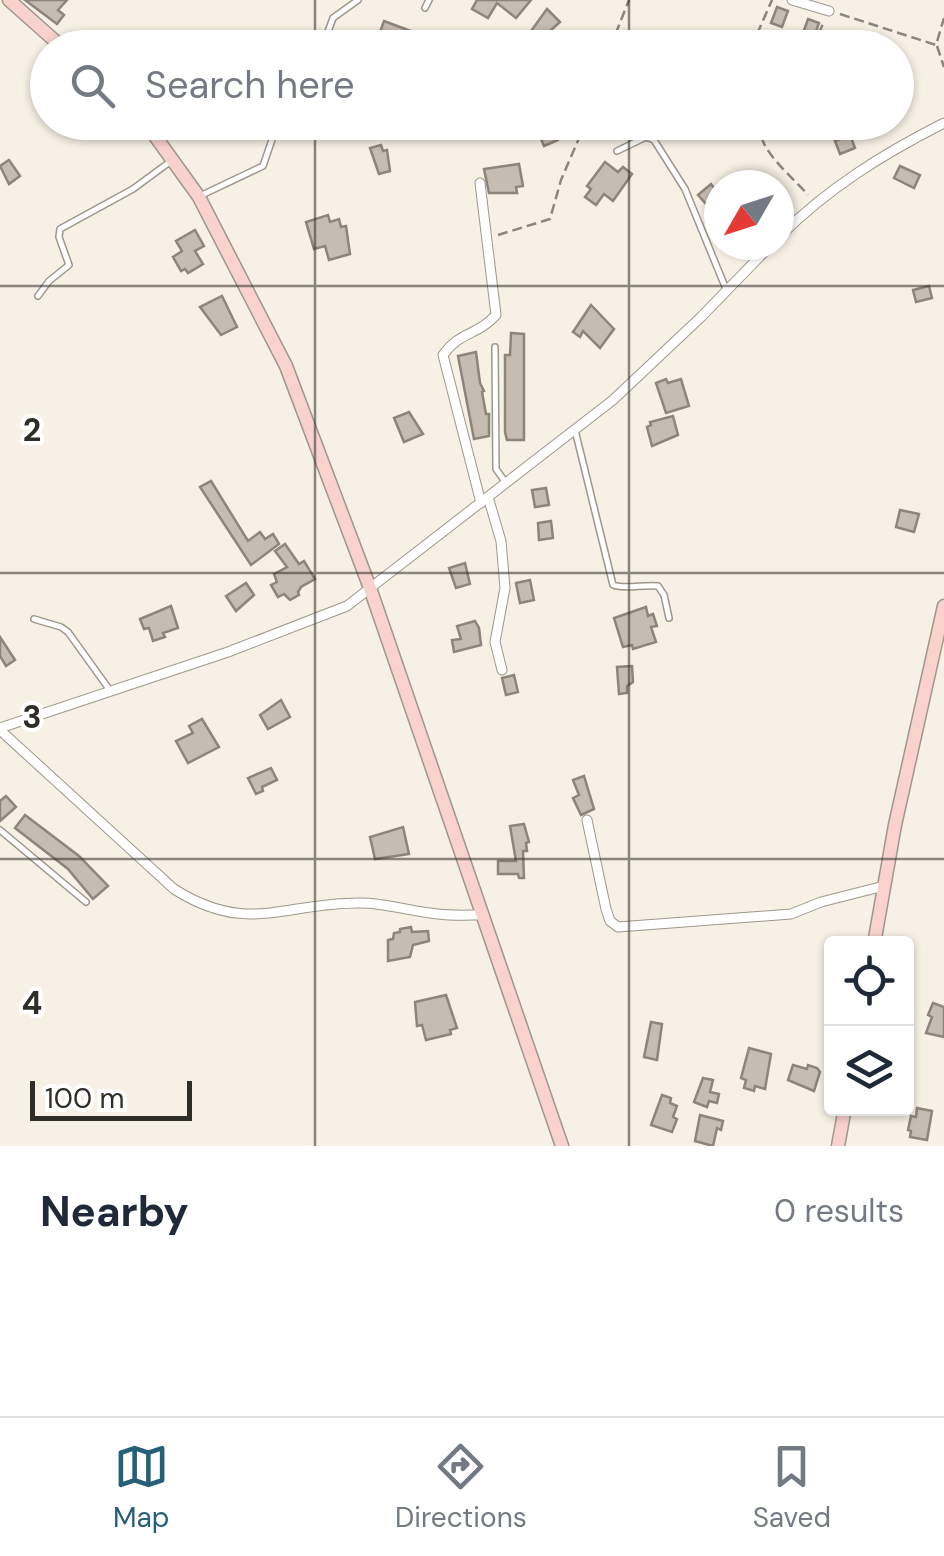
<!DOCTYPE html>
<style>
body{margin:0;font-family:"DM Sans",sans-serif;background:#f2f2f3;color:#1f2937}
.controls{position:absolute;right:30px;bottom:30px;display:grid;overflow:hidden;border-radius:10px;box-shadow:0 2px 8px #0004}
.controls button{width:90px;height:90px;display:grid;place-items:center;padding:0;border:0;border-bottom:2px solid #e0e1e3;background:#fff;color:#1f2937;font:50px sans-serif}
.compass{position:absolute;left:704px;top:170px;width:90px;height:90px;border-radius:50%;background:#fff;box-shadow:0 2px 8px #0004;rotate:231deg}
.scale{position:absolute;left:30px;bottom:25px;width:162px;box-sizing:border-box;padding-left:10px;border:5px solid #2f2d28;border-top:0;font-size:28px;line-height:35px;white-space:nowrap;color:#2f2d28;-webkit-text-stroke:8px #fff;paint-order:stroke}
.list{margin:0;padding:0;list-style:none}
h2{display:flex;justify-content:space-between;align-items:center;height:130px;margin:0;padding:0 40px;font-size:42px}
h2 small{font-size:32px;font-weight:400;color:#747a83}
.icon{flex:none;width:55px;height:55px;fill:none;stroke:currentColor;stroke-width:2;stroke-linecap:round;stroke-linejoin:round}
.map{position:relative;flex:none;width:944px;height:1146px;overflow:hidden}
.search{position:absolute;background:#fff;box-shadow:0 2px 8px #0004;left:30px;right:30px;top:30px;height:110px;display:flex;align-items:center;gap:25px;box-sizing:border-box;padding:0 35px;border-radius:55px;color:#747a83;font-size:38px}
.sheet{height:270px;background:#fff}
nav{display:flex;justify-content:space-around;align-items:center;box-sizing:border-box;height:140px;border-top:2px solid #e0e1e3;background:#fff;font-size:28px;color:#747a83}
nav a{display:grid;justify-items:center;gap:5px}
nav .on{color:#265f78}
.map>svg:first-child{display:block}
</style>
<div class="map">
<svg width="944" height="1146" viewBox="0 0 944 1146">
<rect width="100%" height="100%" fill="#f7f0e4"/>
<g fill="#c6bdb2" stroke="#8d847a" stroke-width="2.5">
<polygon points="25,0 67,0 58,10 64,15 57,24"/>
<polygon points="477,0 531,0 516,18 497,3 488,18 472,9"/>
<polygon points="777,7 788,11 782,27 771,23"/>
<polygon points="547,9 560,22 540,40 531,31"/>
<polygon points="808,19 819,23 813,40 802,36"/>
<polygon points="384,21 416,33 412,44 408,48 374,48"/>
<polygon points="534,122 551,122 560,136 558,140 544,146"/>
<polygon points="850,135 855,148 840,154 835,141"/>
<polygon points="381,145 383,151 387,150 390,171 379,174 370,148"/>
<polygon points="9,160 20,176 9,184 0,166"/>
<polygon points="605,162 618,172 623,167 632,174 613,201 604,194 596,205 585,197 591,189 587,186"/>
<polygon points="519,164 523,186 516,187 517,193 489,193 484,169"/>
<polygon points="900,166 920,175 914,188 894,178"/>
<polygon points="711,184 718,193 706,204 698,195"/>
<polygon points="328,215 330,222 339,219 341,227 346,226 350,254 329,260 325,246 314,249 306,222"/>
<polygon points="195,230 204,246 195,251 203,264 188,273 185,269 181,271 173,257 182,251 176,241"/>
<polygon points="929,286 932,298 916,302 913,290"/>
<polygon points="222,296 237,327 221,335 200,307"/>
<polygon points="591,305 614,329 600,348 583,331 580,337 573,332"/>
<polygon points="511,333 524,334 524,440 507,440 505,432 505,355 510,355"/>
<polygon points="476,352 480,383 484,391 482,392 486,414 489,414 489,436 474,439 458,356"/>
<polygon points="666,379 668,383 681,379 689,406 666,413 656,383"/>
<polygon points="409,412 423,434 404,442 394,418"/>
<polygon points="673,416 678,435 652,446 647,427 651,425 650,422"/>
<polygon points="211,481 248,541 260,532 265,539 273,534 279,544 251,565 200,487"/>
<polygon points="546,488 549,505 535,507 532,490"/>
<polygon points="900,510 919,514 914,532 896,527"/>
<polygon points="551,521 553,538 539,540 538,523"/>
<polygon points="285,544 299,564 304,561 315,579 301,587 298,592 299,595 290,600 284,594 278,597 271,585 277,582 274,574 287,567 275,551"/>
<polygon points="465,563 470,584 456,588 449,568"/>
<polygon points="530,580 534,600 520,603 516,583"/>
<polygon points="246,583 254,595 236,611 226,596"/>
<polygon points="171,606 178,628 163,633 165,637 153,641 149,628 144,629 140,619"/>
<polygon points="646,607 648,616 653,614 657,626 651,627 656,642 633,649 632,645 623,647 614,618"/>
<polygon points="475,621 479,628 481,645 454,652 452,640 461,639 457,626"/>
<polygon points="0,637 15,660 6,666 0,656"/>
<polygon points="632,666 633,682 627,686 627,693 619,694 617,667"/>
<polygon points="514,675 518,692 506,695 502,678"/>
<polygon points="281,700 290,717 268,729 260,715"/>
<polygon points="202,719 219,747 188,763 176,741 193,733 189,726"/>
<polygon points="271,768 277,780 262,787 263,791 256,794 248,778"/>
<polygon points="584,776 594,809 581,815 573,798 579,795 573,780"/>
<polygon points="6,796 16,807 0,821 0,801"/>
<polygon points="25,815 79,856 108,886 93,899 68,869 15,828"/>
<polygon points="524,824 529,842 526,843 527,851 523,851 524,878 519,878 518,874 498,874 498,861 516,861 510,826"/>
<polygon points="403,827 409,854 375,859 370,837"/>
<polygon points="411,927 412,932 428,931 429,941 413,945 410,957 388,961 388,940 393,939 394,933 400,932 400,929"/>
<polygon points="446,995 457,1028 450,1030 451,1034 426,1040 422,1025 417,1026 415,1002"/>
<polygon points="933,1003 944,1007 944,1037 926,1033 932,1017 928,1015"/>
<polygon points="651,1022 662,1024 657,1060 644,1057"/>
<polygon points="749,1048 771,1054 765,1089 755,1086 754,1091 744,1088 746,1080 741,1078"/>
<polygon points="793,1065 807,1069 808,1065 817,1068 820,1072 814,1091 788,1080"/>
<polygon points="703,1078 713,1080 710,1092 719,1094 717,1103 709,1101 707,1107 694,1102"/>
<polygon points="662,1095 671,1098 670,1103 677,1106 673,1117 677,1119 672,1132 651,1125"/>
<polygon points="917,1108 932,1111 927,1140 910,1137 911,1131 908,1130 911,1116 916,1117"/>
<polygon points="700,1115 723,1121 721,1130 717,1128 713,1146 695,1141"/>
</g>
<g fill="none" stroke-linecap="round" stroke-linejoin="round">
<defs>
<g id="lane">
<polyline points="425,8 429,0"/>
<polyline points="322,48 333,18 358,0"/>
<polyline points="617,151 646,137 654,140 685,189 726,289"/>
<polyline points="202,195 263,166 278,122"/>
<polyline points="38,296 49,281 69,265 59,237 60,229 133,189 171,161"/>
<polyline points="495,347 496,469 506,483"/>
<path d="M575 430 613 585C628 590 642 584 658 586L664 595 669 618"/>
<polyline points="34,619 61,627 68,632 109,689"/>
<polyline points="0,830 86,902"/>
</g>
<g id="street">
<polyline points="792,0 829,11"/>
<path d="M480 183 496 315C477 336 460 331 443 355L481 503"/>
<path d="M779 237C828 188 883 154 944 123"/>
<polyline points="488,497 501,541 505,588 495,642 502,670"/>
<polyline points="0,728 228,652 347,606 613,400 701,317 771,245"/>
<path d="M0 730 174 889C248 936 285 902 361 903 387 903 412 912 438 914 453 916 469 915 484 915"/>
<polyline points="587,820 606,909 610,921 618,927 791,914 821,902 884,886"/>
</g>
<g id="secondary">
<polyline points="9,0 63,48"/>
<polyline points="145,122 199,197 286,366 370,588 562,1146"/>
<polyline points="874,944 895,825 944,606"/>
<polyline points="838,1146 845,1108"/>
</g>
</defs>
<use href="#lane" stroke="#9e978c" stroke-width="8"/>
<use href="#street" stroke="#9e978c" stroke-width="11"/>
<use href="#secondary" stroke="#9e978c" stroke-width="15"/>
<g stroke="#8a867e" stroke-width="2.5" stroke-dasharray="10 5" stroke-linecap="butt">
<polyline points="840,14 936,45 944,18"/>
<polyline points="937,46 944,67"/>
<polyline points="610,48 629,0"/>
<polyline points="751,48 772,0"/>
<polyline points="813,48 824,21"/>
<path d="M759 122C757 150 791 175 808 195"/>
<polyline points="498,235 550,219 561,180 586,122"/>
</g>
<use href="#lane" stroke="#fff" stroke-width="5"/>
<use href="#street" stroke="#fff" stroke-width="9"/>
<use href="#secondary" stroke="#fad2cd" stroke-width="12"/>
</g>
<path fill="none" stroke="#2f2d28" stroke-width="2.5" stroke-opacity="0.55" d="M315 0V48M629 0V48M315 122V1146M629 122V1146M0 286H944M0 573H944M0 859H944"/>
<g font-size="32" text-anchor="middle" font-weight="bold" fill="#2f2d28" stroke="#fff" stroke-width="8" stroke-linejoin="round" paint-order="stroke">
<text x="32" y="441">2</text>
<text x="32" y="728">3</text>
<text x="32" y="1014">4</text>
</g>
</svg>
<div class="controls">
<button><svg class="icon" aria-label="locate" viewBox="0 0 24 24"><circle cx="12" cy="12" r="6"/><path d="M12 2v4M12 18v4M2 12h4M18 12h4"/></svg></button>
<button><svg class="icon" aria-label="layers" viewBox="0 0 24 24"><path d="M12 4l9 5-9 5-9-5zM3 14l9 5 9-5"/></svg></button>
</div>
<svg class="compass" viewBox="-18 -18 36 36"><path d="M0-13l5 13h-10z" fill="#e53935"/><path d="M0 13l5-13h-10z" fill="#747a83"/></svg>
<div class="scale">100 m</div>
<div class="search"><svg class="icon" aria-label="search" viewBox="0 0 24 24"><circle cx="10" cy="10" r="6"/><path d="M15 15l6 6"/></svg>Search here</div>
</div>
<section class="sheet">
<h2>Nearby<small>0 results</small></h2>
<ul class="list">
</ul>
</section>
<nav>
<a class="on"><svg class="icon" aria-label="map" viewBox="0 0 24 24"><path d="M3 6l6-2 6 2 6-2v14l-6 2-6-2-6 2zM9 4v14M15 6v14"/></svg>Map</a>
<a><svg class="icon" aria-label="directions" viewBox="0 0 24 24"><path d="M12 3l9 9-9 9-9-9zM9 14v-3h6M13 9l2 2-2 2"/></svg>Directions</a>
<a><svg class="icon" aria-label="saved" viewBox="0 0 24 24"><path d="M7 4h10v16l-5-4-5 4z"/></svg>Saved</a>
</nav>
